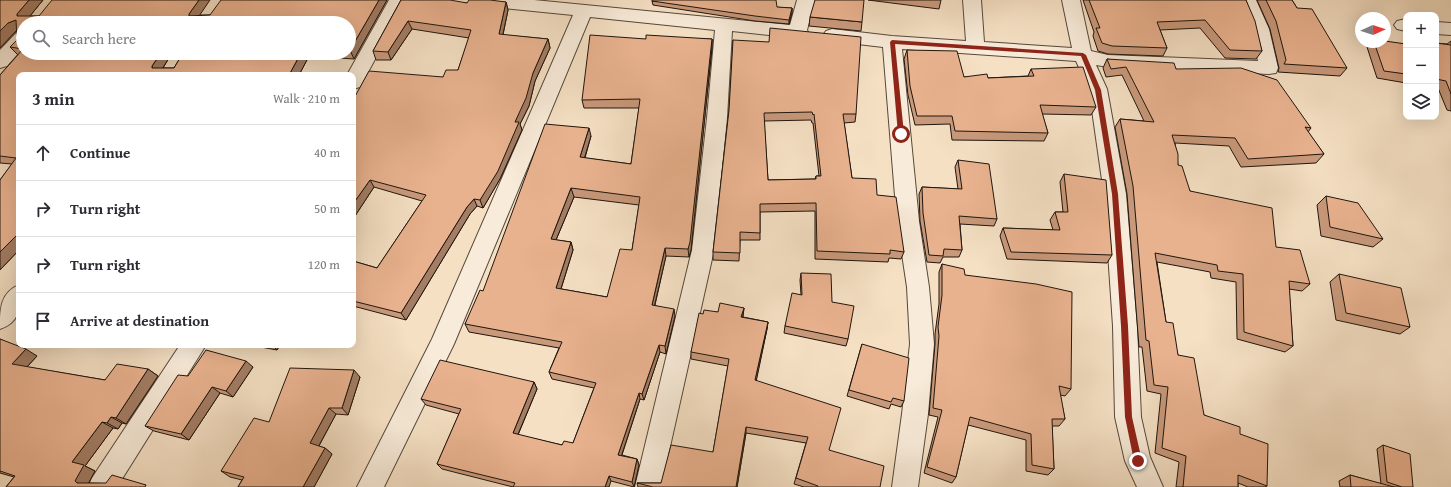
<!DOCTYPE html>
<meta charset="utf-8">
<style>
body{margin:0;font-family:"Gentium Book Plus",serif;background:#f7f7f7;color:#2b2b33}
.controls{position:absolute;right:12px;top:12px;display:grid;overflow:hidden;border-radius:8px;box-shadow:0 4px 16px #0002}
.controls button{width:36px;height:36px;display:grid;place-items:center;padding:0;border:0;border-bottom:1px solid #e1e1e2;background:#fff;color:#2b2b33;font:20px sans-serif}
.compass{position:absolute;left:1355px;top:12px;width:36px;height:36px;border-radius:50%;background:#fff;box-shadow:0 4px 16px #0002;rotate:87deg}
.stop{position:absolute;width:12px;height:12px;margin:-9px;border:3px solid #8f2418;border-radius:50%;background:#fff}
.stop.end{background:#8f2418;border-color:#fff;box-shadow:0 1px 4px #0008}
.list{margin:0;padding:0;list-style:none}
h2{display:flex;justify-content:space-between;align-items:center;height:52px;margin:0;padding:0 16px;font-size:17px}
h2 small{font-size:13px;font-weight:400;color:#7c7c81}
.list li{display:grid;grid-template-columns:26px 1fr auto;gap:12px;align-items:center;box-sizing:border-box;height:56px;padding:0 16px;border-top:1px solid #e1e1e2}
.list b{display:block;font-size:15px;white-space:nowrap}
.list em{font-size:13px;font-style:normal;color:#7c7c81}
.icon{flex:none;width:22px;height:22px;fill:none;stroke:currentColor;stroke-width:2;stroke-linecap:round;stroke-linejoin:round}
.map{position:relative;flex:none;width:1451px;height:487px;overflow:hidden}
.search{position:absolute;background:#fff;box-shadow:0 4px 16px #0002;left:16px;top:16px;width:340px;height:44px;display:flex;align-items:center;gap:10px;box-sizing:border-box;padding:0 14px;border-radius:22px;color:#7c7c81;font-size:15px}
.panel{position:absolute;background:#fff;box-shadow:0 4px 16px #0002;left:16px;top:72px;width:340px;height:276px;border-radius:8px}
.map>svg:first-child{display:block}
</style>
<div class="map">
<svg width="1451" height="487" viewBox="0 0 1451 487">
<rect width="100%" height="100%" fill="#f5e0c4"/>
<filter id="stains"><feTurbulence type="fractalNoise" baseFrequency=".005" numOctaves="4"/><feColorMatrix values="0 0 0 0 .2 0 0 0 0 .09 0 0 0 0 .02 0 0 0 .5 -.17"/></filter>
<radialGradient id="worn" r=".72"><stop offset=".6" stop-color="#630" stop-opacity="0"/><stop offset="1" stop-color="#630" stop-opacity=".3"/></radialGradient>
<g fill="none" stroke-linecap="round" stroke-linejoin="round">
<defs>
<g id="minor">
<polygon points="389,0 407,0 360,87 353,89 353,75 347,75"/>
<polygon points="474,0 534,0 790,25 797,0 815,0 807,30 808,32 805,36 797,38 732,31 727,118 714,250 661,487 635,487 692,250 707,118 715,30 590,17 454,344 384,487 357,487 432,339 573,15 483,6 477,4"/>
<polygon points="963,0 981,0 984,42 1072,48 1062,0 1080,0 1091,51 1108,55 1258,61 1251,29 1238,0 1256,0 1269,29 1278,68 1276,73 1269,74 1108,67 1096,65 1107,89 1126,194 1137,326 1141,417 1150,457 1163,487 1137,487 1125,461 1115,417 1113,326 1104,194 1089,89 1076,61 902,49 919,221 929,287 934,344 928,414 918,487 892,487 902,414 910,344 907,287 897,221 883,47 832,41 826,39 823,35 826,31 832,29 892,36 966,41"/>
<polygon points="1406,19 1406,31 1397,29 1394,25 1397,21"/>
<polygon points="1436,22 1451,23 1451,35 1436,34"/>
<polygon points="23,30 23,48 7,66 0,68 0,50 17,32"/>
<path d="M19 285C19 305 23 321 0 329 0 309 0 293 19 285Z"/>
<polygon points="180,345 206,345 117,487 88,487 92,478"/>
</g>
</defs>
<use href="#minor" stroke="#55483b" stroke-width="2"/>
<use href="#minor" fill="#f8ebd9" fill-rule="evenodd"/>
</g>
<g fill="#c8997b" stroke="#20150d" fill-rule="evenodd">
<path d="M0 0H43L30 16 210 15 387 0 354 59 309 56 299 75H19V250L0 270V180L12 164 0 163V75L18 55 10 47 17 40 16 31 0 48ZM23 23H349V53H183L174 68H163L172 53Z"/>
<polygon points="401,0 467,3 506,2 508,10 503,35 548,39 550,48 535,81 529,106 520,124 522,130 500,179 483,208 477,206 470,214 406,320 353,306 353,261 377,268 422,201 374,187 353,219 353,100 443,77 458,70 469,38 412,29 391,60 376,60 373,51"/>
<polygon points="868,0 941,0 939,9"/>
<polygon points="1083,0 1246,0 1262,51 1256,59 1225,58 1200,28 1160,30 1167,48 1163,56 1108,54 1098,51 1093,36 1094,32"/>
<polygon points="1257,0 1292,0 1297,8 1347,68 1340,76 1278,72 1279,68 1270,29"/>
<polygon points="652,1 792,8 792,13 789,24 755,21 653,5"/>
<polygon points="810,17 862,22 861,31 809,26"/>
<path d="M646 39H712V48L691 250 689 257 666 256 655 305 675 316 666 354 660 352 644 400 640 399 622 455 637 459 639 465 634 487 611 481 513 487 442 469 437 464 459 414 426 405 421 399 534 382 537 389 518 435 562 445 573 443 594 388 552 379 549 372 559 348 469 332 465 324 483 291 591 136 585 158 631 164 639 108H584L582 100ZM574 197 639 205 632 250 607 297 561 289 573 250 571 242 556 240Z"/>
<path d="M733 40 856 114 855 122 844 123 852 178 877 195 904 252 901 259 889 258 888 262 815 259V211L760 212V240H740L739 261 713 260V252L729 110ZM811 120 812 123H813L819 176H816L815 179 768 180 764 121Z"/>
<polygon points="1451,41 1451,111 1447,110 1438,88 1436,88 1436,43 1447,44"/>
<polygon points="1371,42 1405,44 1406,43 1406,83 1377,78 1367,47"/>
<polygon points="907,50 964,77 988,78 1028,76 1031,69 1096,107 1091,115 1042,114 1048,133 1044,141 952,140 950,124 915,125 908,95 904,59"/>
<polygon points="1107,59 1176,69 1311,128 1308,132 1324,154 1316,163 1241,167 1229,146 1175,143 1178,165 1190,191 1276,247 1310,284 1302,291 1289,289 1293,346 1285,352 1237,339 1236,282 1211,278 1210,272 1157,262 1166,322 1178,355 1204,415 1240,434 1267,486 1265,487 1248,487 1238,483 1238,487 1176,487 1179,462 1155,453 1161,394 1147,391 1142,347 1139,347 1127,194 1115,127 1120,119 1144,121 1122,75 1106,77 1103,68"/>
<polygon points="958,160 997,219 994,226 960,224 962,250 959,257 943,257 940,263 927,262 920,221 919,194 922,187 958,189 955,167"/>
<polygon points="1064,174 1112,255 1107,263 1007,259 1000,236 1003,228 1053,230 1050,220 1055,212 1063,212 1060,182"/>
<polygon points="1326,196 1383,239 1373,247 1321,236 1317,205"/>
<polygon points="942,264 965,275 1071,389 1065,396 1060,395 1065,419 1059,426 1052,426 1054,469 1048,475 1026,471 1026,440 968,425 956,477 952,483 924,473 938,417 929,415 935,344 935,334 939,304 939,272"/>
<polygon points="801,273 832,302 848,339 846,346 784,333 785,326 801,295 800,280"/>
<polygon points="1339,274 1410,327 1400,334 1336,320 1330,282"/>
<polygon points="744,308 743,317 768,322 767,329 756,380 829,450 880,487 804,487 794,484 806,443 746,433 737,487 638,487 637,483 661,483 713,452 728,366 691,359 691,352 703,314 718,312"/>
<polygon points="0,339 37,356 27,367 105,380 148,369 158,376 126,424 122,423 118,429 113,428 85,466 95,471 88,483 146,485 6,487 14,477 0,473"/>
<polygon points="862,344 904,401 901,407 891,404 889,409 847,396"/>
<polygon points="250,345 280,345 277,350"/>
<polygon points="253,367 233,397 220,393 189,440 154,431 145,426 188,376"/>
<polygon points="360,377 348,415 336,414 319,446 325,448 332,454 314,487 238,487 242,480 230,477 221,471 269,422"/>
<polygon points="1383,445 1413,487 1340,487 1339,481 1350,475 1381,484 1377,449"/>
</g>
<g fill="#a37d64" stroke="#20150d">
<polygon points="29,0 43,0 25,22 17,16 17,14"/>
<polygon points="199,0 210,0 195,22 189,16 189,14"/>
<polygon points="379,0 387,0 354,59 350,50"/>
<polygon points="506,2 508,10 501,43 499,34"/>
<polygon points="792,8 792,13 789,24 789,20"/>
<polygon points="16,20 23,29 16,31 0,48 0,31 8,23"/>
<polygon points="408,21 412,29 391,60 388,52"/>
<polygon points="548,39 550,48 535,81 529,106 520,124 522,130 500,179 483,208 480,200 515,122 533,73"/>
<polygon points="712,39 712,48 691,250 689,257 688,249"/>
<polygon points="161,53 172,53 159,74 152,68 152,66"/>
<polygon points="301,53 307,53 309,56 299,75 289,75"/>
<polygon points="589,128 591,136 582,166 580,157"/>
<polygon points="370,180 374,187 353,219 353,204"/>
<polygon points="571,188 574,197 553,247 551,239"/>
<polygon points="474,199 477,206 470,214 406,320 401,313 467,207"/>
<polygon points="19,233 19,250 0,270 0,252"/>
<polygon points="571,242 573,250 559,295 556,288"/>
<polygon points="665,248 666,256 653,312 652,305"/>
<polygon points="744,308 743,315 741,324 741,317"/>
<polygon points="674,309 675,316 666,354 665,346"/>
<polygon points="768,322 767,329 755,387 755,380"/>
<polygon points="272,345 280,345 277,350"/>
<polygon points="659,345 660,352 644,400 642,394"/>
<polygon points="26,349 37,356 23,371 12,364"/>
<polygon points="246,361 253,367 233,397 226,391"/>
<polygon points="148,369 158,376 126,424 116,418"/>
<polygon points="354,370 360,377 348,415 342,408"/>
<polygon points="534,382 537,389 516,439 513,433"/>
<polygon points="212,387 220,393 189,440 181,434"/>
<polygon points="639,393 640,399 620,460 618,455"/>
<polygon points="329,408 336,414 317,449 310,443"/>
<polygon points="111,417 122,423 118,429 107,423"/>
<polygon points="102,422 113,428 85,466 95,471 87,486 77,483 75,481 72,462"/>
<polygon points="746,427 746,433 737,487 736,487"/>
<polygon points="325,448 332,454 314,487 303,487"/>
<polygon points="637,459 639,465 634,487 632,482"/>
<polygon points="609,476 611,481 609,487 605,487"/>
</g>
<g fill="#e9b28f" stroke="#20150d" fill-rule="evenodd">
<polygon points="0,0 29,0 17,14 17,16 39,16 52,0 199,0 189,14 189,16 210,15 221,0 379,0 350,50 349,50 349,23 23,23 23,49 10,47 17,40 16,20 8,23 0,31"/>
<polygon points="401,0 450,0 467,3 469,0 490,0 506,2 499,34 548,39 533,73 526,98 515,122 519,122 498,171 480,200 474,199 467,207 401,313 353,301 353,261 377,268 426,195 370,180 353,204 353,100 369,71 443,77 446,70 458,70 471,30 408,21 388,52 373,51"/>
<polygon points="652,0 776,0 777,7 792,8 789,20 755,16 652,1"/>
<polygon points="815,0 864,0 862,22 810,17"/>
<polygon points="1089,0 1246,0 1255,21 1262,51 1230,50 1205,20 1157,22 1167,48 1112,46 1102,43 1096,28 1100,28"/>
<polygon points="1266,0 1292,0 1297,8 1312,9 1347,68 1284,64 1286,60 1276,21"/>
<path d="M770 28 861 37 856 114H843L852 178 876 179 877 195 896 197 904 252 890 250V254L817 251 816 203 760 204V233L740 232V253L713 252 729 110 733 40 769 42ZM812 112 813 115 814 114 821 176H816V179L768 180 764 113Z"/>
<path d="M590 35 646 39V35L712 39 690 242 688 249 665 248 652 305 674 309 665 346 659 345 642 394 639 393 618 455 637 459 632 482 609 476 605 487H513L515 483 437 464 461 409 421 399 440 360 534 382 513 433 562 445 564 441 573 443 596 383 549 372 562 342 465 324 480 290 483 291 545 124 589 128 580 157 631 164 640 99 582 100ZM571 188 640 197 632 250 620 249 607 297 556 288 571 242 551 239Z"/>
<polygon points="1385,41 1406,44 1406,74 1384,71 1374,42 1385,42"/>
<polygon points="1436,43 1451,45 1451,94 1446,81 1436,79"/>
<polygon points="23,49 23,53 161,53 152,66 152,68 174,68 183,53 301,53 289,75 19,75 19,233 0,252 0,180 16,158 0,156 0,75"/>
<polygon points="907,50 957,51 964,77 987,74 988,78 1034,76 1031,69 1083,67 1096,107 1040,105 1048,133 955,131 952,116 917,116 910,86"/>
<polygon points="1107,59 1174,63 1176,69 1241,68 1277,80 1311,128 1305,127 1324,154 1248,159 1235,138 1172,135 1178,154 1178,165 1182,166 1190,191 1272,208 1276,247 1300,250 1310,284 1289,281 1293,346 1244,332 1243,274 1218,271 1217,265 1155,253 1166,322 1173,323 1178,355 1194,358 1204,415 1240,427 1240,434 1268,444 1267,486 1238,475 1238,487 1183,487 1186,456 1162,448 1168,387 1154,385 1149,341 1146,340 1133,186 1120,119 1154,122 1126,67 1111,69"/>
<polygon points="958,160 989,164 997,219 959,216 962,250 944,249 943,256 929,255 923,213 922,187 962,189"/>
<polygon points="1064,174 1106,180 1112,255 1011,252 1003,228 1060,230 1055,212 1068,212"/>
<polygon points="1326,196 1358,203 1383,239 1330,227"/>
<polygon points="942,264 964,269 965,275 1036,284 1072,292 1071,389 1059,386 1065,419 1052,419 1054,469 1032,465 1031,434 970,417 956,477 927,467 942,410 933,408 939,336 938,327 942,295"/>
<polygon points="801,273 831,274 832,302 854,306 848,339 785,326 792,293 802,295"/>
<polygon points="1339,274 1401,288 1410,327 1346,313"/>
<polygon points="720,303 744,308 741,317 768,322 755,380 841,408 829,450 884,466 880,487 818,487 818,486 796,478 808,437 746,427 736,487 653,487 637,483 661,483 671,445 713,452 729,359 691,352 699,313 703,314 704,310 718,312"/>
<polygon points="0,339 26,349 12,364 105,380 117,364 148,369 116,418 111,417 107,423 102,422 72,462 84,465 75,481 77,483 106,483 112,475 146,485 145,487 6,487 15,476 0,471"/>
<polygon points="862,344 909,358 904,401 893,398 891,402 849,390"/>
<polygon points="206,350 246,361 226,391 212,387 181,434 145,426 178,375 188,376"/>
<polygon points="290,368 354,370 342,408 329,408 310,443 325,448 303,487 238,487 244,477 221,471 254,418 269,422"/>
<polygon points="1383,445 1410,454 1413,487 1402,487 1387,482"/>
<polygon points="1350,475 1394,487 1351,487"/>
</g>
<polygon fill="#8f2418" points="892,40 1083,53 1086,55 1101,90 1118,194 1128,326 1132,417 1142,461 1141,464 1138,465 1134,461 1125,417 1121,326 1112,194 1095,90 1081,56 895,44 904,134 901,137 898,134 890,42"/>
<rect width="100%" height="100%" filter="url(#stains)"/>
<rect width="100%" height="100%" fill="url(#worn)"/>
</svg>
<div class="controls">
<button>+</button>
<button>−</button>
<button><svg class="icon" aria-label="layers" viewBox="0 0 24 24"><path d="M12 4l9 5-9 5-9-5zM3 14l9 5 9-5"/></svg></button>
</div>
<svg class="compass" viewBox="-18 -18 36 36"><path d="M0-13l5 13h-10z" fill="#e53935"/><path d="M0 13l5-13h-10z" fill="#7c7c81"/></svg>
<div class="stop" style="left:901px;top:134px"></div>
<div class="stop end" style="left:1138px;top:461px"></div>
<div class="search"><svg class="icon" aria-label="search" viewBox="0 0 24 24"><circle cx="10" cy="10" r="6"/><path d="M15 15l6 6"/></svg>Search here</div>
<section class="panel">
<h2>3 min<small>Walk · 210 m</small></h2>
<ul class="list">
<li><svg class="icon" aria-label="ahead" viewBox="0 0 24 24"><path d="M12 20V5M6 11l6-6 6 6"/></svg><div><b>Continue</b></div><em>40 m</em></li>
<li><svg class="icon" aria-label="right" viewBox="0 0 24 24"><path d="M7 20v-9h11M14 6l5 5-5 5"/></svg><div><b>Turn right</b></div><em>50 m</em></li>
<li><svg class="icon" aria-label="right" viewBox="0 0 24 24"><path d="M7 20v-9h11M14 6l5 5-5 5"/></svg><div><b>Turn right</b></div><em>120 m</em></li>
<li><svg class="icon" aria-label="arrive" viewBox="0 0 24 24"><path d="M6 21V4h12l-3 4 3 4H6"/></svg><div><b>Arrive at destination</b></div></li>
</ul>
</section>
</div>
